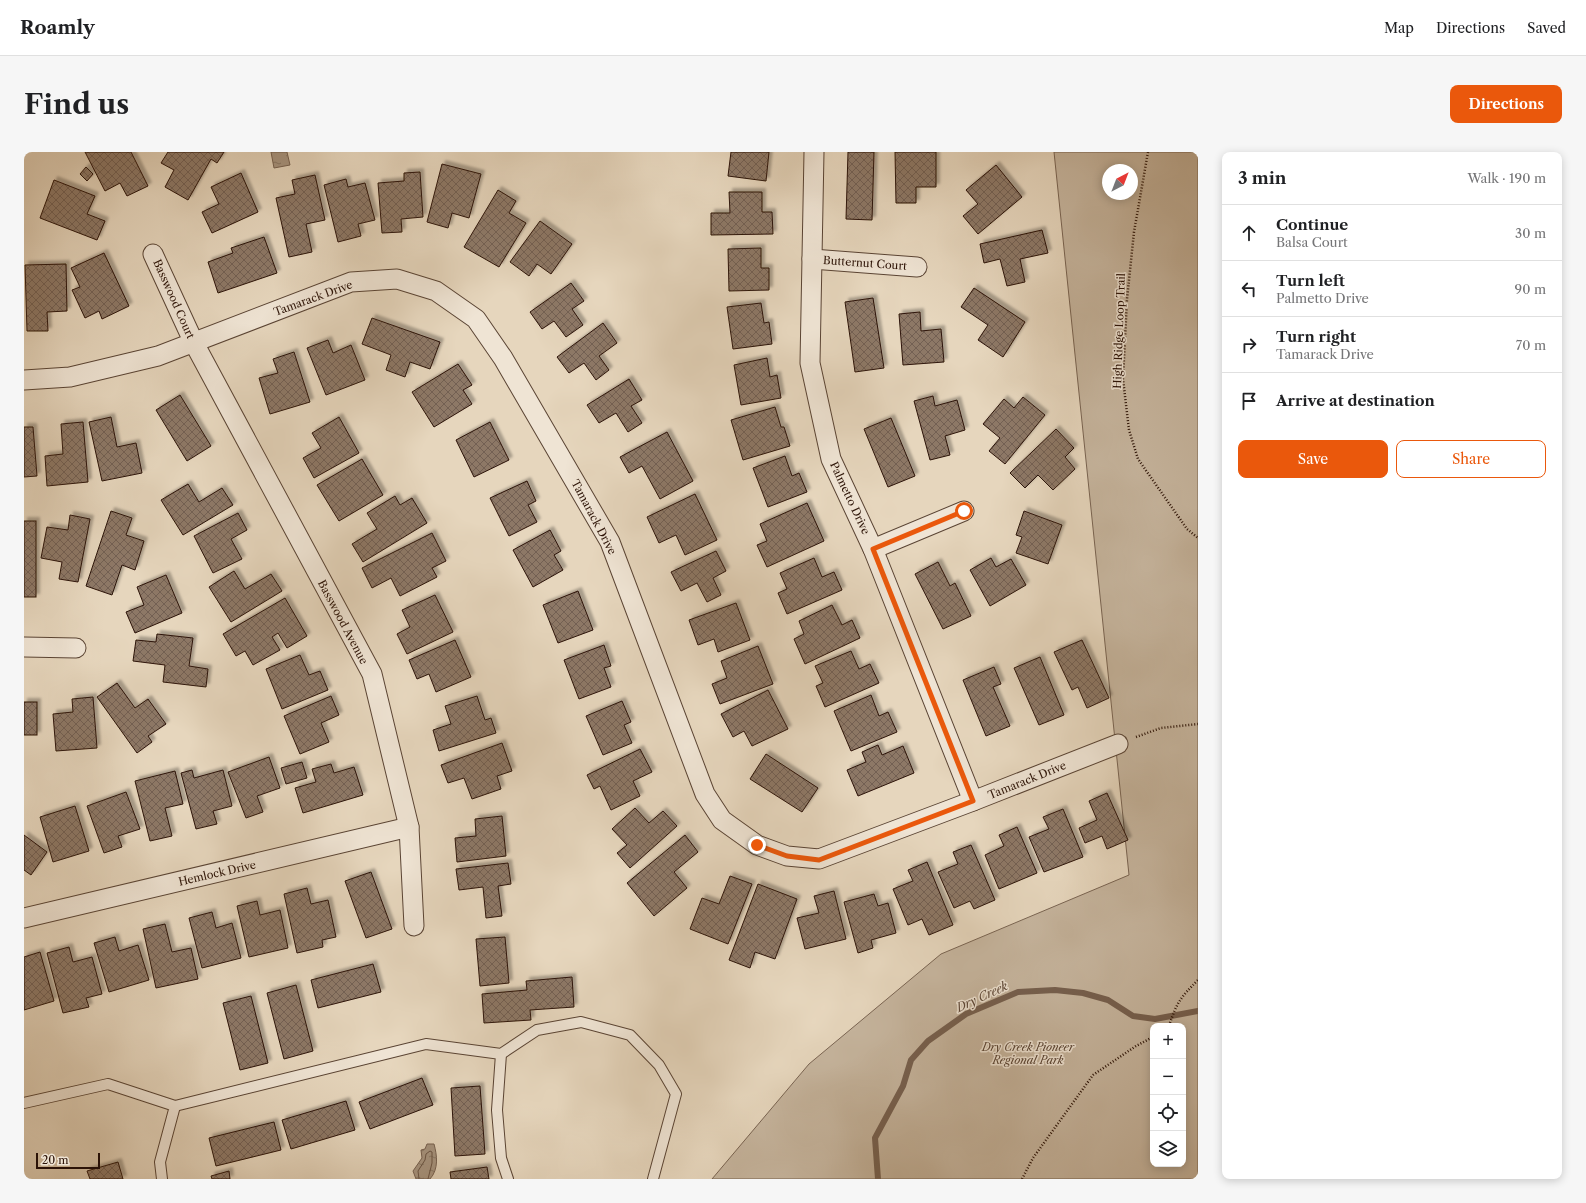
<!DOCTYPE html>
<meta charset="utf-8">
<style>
body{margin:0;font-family:"Libre Caslon Text",serif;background:#f6f6f6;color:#202124}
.controls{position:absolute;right:12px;bottom:12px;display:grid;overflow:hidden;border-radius:8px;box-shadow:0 2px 10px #0003}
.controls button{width:36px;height:36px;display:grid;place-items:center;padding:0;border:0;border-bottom:1px solid #e0e0e0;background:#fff;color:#202124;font:20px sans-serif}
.compass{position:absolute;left:1078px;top:12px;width:36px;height:36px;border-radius:50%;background:#fff;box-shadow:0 2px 10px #0003;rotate:42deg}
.scale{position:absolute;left:12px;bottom:10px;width:64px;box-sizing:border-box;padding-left:4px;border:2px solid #2c1307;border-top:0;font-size:11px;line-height:14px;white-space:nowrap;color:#2c1307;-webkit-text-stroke:3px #efe4d4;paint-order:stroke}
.stop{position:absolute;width:12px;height:12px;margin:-9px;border:3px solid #ea580c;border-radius:50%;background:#fff}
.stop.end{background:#ea580c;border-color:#fff;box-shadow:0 1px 4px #0008}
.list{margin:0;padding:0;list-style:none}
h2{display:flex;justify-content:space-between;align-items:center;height:52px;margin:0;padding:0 16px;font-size:17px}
h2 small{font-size:13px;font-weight:400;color:#757577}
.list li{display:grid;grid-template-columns:26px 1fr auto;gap:12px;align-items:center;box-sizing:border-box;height:56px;padding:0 16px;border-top:1px solid #e0e0e0}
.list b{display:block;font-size:15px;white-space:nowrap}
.list p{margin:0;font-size:13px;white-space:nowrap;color:#757577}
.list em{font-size:13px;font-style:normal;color:#757577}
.actions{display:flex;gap:8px;padding:12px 16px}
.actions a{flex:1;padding:9px 0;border:1px solid #ea580c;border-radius:8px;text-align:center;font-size:14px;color:#ea580c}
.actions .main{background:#ea580c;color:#fff}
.icon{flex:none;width:22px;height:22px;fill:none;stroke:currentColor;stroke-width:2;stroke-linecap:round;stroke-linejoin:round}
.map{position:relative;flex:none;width:1174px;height:1027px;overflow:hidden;border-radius:8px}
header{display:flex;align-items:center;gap:24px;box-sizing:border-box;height:56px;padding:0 20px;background:#fff;border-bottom:1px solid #e0e0e0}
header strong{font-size:19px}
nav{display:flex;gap:22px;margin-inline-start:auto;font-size:14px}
.intro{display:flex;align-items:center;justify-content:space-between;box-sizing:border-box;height:96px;padding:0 24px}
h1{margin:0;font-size:28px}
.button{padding:10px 18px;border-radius:8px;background:#ea580c;color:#fff;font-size:14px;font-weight:700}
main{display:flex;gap:24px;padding:0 24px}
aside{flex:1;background:#fff;border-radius:8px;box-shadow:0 2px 10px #0003}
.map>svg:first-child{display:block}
</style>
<header>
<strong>Roamly</strong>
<nav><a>Map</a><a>Directions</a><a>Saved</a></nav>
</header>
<div class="intro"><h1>Find us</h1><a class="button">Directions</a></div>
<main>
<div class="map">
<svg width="1174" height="1027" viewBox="0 0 1174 1027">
<defs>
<pattern id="water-ripples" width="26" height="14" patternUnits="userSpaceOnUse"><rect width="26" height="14" fill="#a7947f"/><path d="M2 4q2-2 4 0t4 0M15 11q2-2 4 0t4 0" fill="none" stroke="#887866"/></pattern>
<pattern id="building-cross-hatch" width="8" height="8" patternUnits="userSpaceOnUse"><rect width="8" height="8" fill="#8d7866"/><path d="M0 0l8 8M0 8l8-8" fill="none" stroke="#736152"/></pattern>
<filter id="shadow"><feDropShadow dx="3.5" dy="-3.5" stdDeviation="1" flood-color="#0004"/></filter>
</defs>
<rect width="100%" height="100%" fill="#e6d6bd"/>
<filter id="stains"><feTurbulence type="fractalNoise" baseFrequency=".005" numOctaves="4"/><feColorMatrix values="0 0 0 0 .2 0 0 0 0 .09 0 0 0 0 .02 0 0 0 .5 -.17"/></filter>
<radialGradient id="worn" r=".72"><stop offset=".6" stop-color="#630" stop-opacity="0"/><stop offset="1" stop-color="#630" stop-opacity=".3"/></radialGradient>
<path fill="#c6b59e" stroke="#796452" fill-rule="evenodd" d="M1030 0H1174V1027H688L785 912 917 802 1105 723ZM1084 18H1108V42H1084ZM1129 874H1159V1012H1129Z"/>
<g fill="url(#water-ripples)" stroke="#76604f">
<polygon points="247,0 263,0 266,13 250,16"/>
<path d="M403 992H410C413 1003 415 1017 406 1027H392L389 1019 398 1006 397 998 401 997Z"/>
</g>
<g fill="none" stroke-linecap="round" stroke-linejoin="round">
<polyline stroke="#6a5443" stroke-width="1" points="395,1027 394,1019 401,1008 402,1002 406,999 408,1000 408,1011 404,1027"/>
<polyline stroke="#76604f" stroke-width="6" points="854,1027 851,986 879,934 887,908 904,889 942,862 994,840 1031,838 1059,841 1084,848 1109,864 1131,867 1174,859"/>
</g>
<g fill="url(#building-cross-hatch)" stroke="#2c1307" filter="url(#shadow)">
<polygon points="61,0 107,0 124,34 103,44 96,31 81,39"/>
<polygon points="144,0 200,0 193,11 187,7 164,48 141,35 150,18 137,11"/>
<polygon points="707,0 745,0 742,29 704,24"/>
<polygon points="824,0 850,0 848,68 822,67"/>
<polygon points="871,0 912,0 912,35 892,35 892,51 872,51"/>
<polygon points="418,12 457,22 445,66 428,61 424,76 403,70"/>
<polygon points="972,13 998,45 954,82 939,64 954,52 942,38"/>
<polygon points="62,15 69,22 63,29 56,22"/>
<polygon points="396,20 399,65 377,67 378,80 358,81 354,31 380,29 380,21"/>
<polygon points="217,21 234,60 188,81 178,60 195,52 187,35"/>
<polygon points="291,23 301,68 282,72 288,100 265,105 252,46 271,42 268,28"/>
<polygon points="322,27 324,35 341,31 351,68 334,72 337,84 314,90 300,33"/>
<polygon points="30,28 71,44 63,62 81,69 73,88 16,66"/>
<polygon points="474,38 492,49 485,61 502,71 475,115 440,95"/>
<polygon points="705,40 738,40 738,60 748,60 749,82 687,83 687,61 706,61"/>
<polygon points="516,69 548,92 527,122 513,112 505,124 486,110"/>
<polygon points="1018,78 1024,101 996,107 1001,130 983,134 976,107 960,111 956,92"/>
<polygon points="240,85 253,121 194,141 184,110 209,101 207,96"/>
<polygon points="737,96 737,116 745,116 745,138 705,139 704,97"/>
<polygon points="80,101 105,154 78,167 75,159 61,166 48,138 56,135 47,116"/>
<polygon points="42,112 43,159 23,160 24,179 3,179 1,113"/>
<polygon points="547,131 560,149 548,157 559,173 542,185 530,169 518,177 506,160"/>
<polygon points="950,136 1001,170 979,205 954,188 964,173 937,155"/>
<polygon points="849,146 860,216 831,220 821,150"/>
<polygon points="737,151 740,171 745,170 748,192 709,197 703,155"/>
<polygon points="896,160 897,179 917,177 920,210 879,213 875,162"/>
<polygon points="348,166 416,190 406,217 386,210 381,225 362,218 367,203 338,192"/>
<polygon points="579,171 593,191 575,204 585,218 572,228 560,211 545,221 533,205"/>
<polygon points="304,188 309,201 327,193 341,228 302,243 283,196"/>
<polygon points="270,200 286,250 246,262 235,226 254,221 249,207"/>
<polygon points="743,206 746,225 753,223 757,246 717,253 710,213"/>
<polygon points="434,212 448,233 439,238 448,252 410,275 388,240"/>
<polygon points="605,227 618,248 607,254 618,271 604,280 592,261 575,271 563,253"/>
<polygon points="156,243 187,294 163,309 132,258"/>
<polygon points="909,244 911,254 933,248 941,278 921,284 926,303 906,308 890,249"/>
<polygon points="999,245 1021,263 981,312 965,299 976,286 959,272 980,247 990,256"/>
<polygon points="751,255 757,275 760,275 766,294 719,308 707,268"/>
<polygon points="87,265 93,295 112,291 118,321 78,329 65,270"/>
<polygon points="315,265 335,301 290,326 279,306 297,296 288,281"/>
<polygon points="867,266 891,324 864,335 840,277"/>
<polygon points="59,270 64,330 23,334 21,304 39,302 37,272"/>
<polygon points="466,270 485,308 450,325 432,288"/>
<polygon points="0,275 9,275 13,324 0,325"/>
<polygon points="1032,277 1050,296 1041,305 1051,317 1029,338 1014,323 1001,336 986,321"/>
<polygon points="643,280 669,329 636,347 618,314 605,321 596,305"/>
<polygon points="761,304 768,324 775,321 783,340 744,355 729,316"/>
<polygon points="338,307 359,343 315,369 293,333"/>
<polygon points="503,329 512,349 504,353 513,370 485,384 466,346"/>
<polygon points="164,332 175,350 198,336 209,353 159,383 137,348"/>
<polygon points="671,342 693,388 661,403 652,383 635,391 623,365"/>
<polygon points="371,344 376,353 388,346 403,371 339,410 328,392 353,377 343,361"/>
<polygon points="783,351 800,389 743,415 733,393 743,389 736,372"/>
<polygon points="87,359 108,366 102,383 120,389 111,418 98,413 88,443 62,434"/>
<polygon points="1000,359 1038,373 1024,412 992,401 998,385 992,383"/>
<polygon points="214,361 223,378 207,387 218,407 189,421 170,384"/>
<polygon points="46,363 66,367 54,430 35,427 38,410 17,406 23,375 44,378"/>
<rect x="0" y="369" width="12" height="76"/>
<polygon points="526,378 537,399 530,403 539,418 509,435 489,398"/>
<polygon points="408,381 422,409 408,416 413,425 376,444 367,426 348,436 338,416"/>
<polygon points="692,399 702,419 689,426 697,443 683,450 673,431 657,439 647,420"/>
<polygon points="790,406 798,425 810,420 818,438 763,462 754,441 763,437 756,421"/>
<polygon points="967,406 972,415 987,407 1002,433 966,454 946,418"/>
<polygon points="914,410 926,434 931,431 947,464 919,477 891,422"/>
<polygon points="210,419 221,437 247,422 258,439 207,470 185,435"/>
<polygon points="142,423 158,461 111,481 102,460 120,453 113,435"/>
<polygon points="554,439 569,478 534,491 519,453"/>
<polygon points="411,443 429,480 383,502 373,482 386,475 378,458"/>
<polygon points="261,446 283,484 263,496 254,481 248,485 256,498 229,513 221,499 212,504 199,482"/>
<polygon points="712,451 726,488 694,500 690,487 674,493 665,468"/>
<polygon points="808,453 818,473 828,468 836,486 781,512 770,487 780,482 775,469"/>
<polygon points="133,482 169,486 165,514 184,517 182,535 139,530 141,513 109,509 112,488 132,490"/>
<polygon points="431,488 447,525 412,540 405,522 393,527 385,508"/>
<polygon points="1058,488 1085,546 1063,556 1054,535 1048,538 1030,500"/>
<polygon points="580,493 587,514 580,516 587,535 555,547 540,508"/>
<polygon points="734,494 749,532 696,552 688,532 703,526 697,509"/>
<polygon points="827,499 835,517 846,512 855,531 801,555 792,534 799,531 791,514"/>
<polygon points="276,503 285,523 296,519 304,538 258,557 242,517"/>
<polygon points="1016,505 1040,563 1015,573 990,516"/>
<polygon points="970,515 977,532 969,535 986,574 962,584 939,528"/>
<polygon points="93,531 111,556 124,547 142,572 124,584 128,590 113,601 73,545"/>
<polygon points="744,538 764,577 728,594 720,579 709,585 697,562"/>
<polygon points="847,543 855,564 864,560 873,580 827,599 810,559"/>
<polygon points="307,544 315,563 297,571 305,590 276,602 260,564"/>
<polygon points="453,544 461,568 467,566 472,581 415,599 409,578 427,572 421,554"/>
<polygon points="69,545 73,596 32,599 29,562 49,560 48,547"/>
<polygon points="598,549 607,570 600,573 608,591 579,603 562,564"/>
<rect x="0" y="550" width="13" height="33"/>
<polygon points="478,591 488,619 473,624 477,637 448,647 440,626 424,631 417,613"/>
<polygon points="854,593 858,603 879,594 890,621 834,644 823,618 842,610 838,600"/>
<polygon points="616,597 628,620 609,629 616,644 587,658 576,634 570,637 563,623"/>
<polygon points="742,602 794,636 778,660 726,627"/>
<polygon points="245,605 256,636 233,644 239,660 222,666 204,620"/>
<polygon points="278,610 283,626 262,632 257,616"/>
<polygon points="307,612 310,621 330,615 339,643 279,661 271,636 292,630 288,617"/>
<polygon points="168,618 170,626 199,618 208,654 189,659 193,672 172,677 157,621"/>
<polygon points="151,619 159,652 141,656 148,684 126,689 111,629"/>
<polygon points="102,640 116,677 94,684 98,695 80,701 63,654"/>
<polygon points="1083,641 1104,688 1083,697 1078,684 1061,691 1055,676 1073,668 1065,649"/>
<polygon points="51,654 65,699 29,710 16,665"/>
<polygon points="611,656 625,671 639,659 653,674 606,716 593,701 603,693 588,677"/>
<polygon points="1039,657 1059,705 1020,720 1005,685 1025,677 1019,665"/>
<polygon points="478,664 482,704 433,710 431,686 452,684 451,667"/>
<polygon points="993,675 1013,721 975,737 961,703 980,694 975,683"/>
<polygon points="0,683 23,700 7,723 0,718"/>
<polygon points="661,683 674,700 650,720 663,736 630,764 603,731"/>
<polygon points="947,693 971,748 950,757 946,749 930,756 914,720 934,712 929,700"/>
<polygon points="903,710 929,773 905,783 898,767 884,773 869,737 889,729 884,718"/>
<polygon points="484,711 487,732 474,734 478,764 462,766 459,735 435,738 432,717"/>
<polygon points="347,720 368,777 342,786 321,729"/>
<polygon points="706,724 728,732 704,792 666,777 678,746 695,752"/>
<polygon points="734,732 773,747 751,807 731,800 726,816 705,808"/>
<polygon points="283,736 287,752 304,748 312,785 298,788 299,795 273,801 260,742"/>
<polygon points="810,739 822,787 781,797 773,766 795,761 790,744"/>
<polygon points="850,742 854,754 864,751 872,781 847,788 849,796 834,801 820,750"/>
<polygon points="233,749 236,763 256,758 264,796 225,805 213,754"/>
<polygon points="188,760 192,776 208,771 217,806 178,816 165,766"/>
<polygon points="141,772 148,800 167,796 174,827 132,836 119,777"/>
<polygon points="91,785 95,799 114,793 125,828 85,840 70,791"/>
<polygon points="481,785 485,831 456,834 452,787"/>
<polygon points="45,795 49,810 68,805 78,842 62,846 65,855 39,861 23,801"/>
<polygon points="16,800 30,849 0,858 0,805"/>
<polygon points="349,812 357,840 294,856 287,828"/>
<polygon points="548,825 550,855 506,858 507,868 460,871 458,842 503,838 502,829"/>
<polygon points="272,833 289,899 260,907 243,841"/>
<polygon points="227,844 244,911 216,918 199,851"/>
<polygon points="398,926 409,953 346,977 335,950"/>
<polygon points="456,934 461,1002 431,1004 427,936"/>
<polygon points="322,949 331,978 267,997 258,968"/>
<polygon points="250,970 257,998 192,1014 185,986"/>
<polygon points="94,1010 99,1027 66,1027 63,1019"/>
<polygon points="463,1015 465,1027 427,1027 426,1020"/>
<polygon points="205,1019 206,1027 188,1027 187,1024"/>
</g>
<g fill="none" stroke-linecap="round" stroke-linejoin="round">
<defs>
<g id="lane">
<polyline points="477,902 473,958 477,1006 484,1027"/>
<polyline points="0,951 84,932 151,954 136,1010 138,1027"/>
<polyline points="151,954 402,892 477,902 513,878 557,870 606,883 635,913 652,942 629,1027"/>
</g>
<g id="street">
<polyline points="790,0 786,211 807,307 849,397 949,649"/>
<polyline points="129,102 170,191 348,522 385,675 390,774"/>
<polyline points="788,107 893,115"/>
<polyline points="0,228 46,225 134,204 327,130 373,127 412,139 452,167 479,206 586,390 681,642 698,668 733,693 763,704 795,707 949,649 1094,592"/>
<polyline points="849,397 940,359"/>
<polyline points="0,495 52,496"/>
<polyline points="0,766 385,675"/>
</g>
</defs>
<use href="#lane" stroke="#5a4434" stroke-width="12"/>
<use href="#street" stroke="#5a4434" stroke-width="21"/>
<g stroke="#2c1307" stroke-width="2.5" stroke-dasharray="1 2" stroke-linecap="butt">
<polyline points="1124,0 1110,80 1103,147 1099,227 1105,278 1114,307 1163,377 1174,386"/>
<polyline points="1112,585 1137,576 1174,572"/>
<path d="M1145 874C1153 850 1156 846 1174 828"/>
<polyline points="998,1027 1009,1006 1069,923 1112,894 1129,885"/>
</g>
<use href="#lane" stroke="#efe4d4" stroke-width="10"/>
<use href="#street" stroke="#efe4d4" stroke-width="19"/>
</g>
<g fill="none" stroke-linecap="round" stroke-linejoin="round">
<polyline stroke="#ea580c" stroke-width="5" points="733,693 763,704 795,708 949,649 849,397 940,359"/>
</g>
<g text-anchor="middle" stroke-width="3" stroke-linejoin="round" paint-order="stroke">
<g font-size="11" fill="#2c1307" stroke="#efe4d4">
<text transform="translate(841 111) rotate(4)" y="4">Butternut Court</text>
<text transform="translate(289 146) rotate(-20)" y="4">Tamarack Drive</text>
<text transform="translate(150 147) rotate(66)" y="4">Basswood Court</text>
<text transform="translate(1095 179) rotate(-88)" y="4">High Ridge Loop Trail</text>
<text transform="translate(826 346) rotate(65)" y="4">Palmetto Drive</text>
<text transform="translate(570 365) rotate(62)" y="4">Tamarack Drive</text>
<text transform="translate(319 470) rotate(62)" y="4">Basswood Avenue</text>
<text transform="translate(1003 628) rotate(-22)" y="4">Tamarack Drive</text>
<text transform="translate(193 721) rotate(-13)" y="4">Hemlock Drive</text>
</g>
<g font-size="11" font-style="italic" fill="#5a4434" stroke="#efe4d4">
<text x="1004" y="899">Dry Creek Pioneer<tspan x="1004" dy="13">Regional Park</tspan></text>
</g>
<g font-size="12" font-style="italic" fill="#5d4737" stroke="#efe4d4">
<text transform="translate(958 845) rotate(-25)" y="4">Dry Creek</text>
</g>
</g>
<rect width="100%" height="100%" filter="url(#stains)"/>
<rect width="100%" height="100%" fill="url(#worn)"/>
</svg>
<div class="controls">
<button>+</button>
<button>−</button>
<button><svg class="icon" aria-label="locate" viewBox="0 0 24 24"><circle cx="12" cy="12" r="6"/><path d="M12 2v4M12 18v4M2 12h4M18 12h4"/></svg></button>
<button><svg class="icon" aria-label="layers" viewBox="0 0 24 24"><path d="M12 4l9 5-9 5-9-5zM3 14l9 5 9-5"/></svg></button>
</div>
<svg class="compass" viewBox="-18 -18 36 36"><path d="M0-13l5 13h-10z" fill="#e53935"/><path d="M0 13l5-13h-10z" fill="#757577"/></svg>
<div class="scale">20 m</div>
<div class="stop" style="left:940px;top:359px"></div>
<div class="stop end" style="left:733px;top:693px"></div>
</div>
<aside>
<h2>3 min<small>Walk · 190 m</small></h2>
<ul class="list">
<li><svg class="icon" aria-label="ahead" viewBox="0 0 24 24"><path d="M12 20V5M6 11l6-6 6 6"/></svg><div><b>Continue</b><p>Balsa Court</p></div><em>30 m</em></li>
<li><svg class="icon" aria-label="left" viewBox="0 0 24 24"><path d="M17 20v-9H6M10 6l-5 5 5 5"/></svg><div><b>Turn left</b><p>Palmetto Drive</p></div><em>90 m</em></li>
<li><svg class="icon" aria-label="right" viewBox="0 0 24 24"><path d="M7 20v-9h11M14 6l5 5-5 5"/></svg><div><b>Turn right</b><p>Tamarack Drive</p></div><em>70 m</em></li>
<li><svg class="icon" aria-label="arrive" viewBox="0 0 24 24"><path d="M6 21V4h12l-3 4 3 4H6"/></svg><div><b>Arrive at destination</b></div></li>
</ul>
<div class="actions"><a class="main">Save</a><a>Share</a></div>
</aside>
</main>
